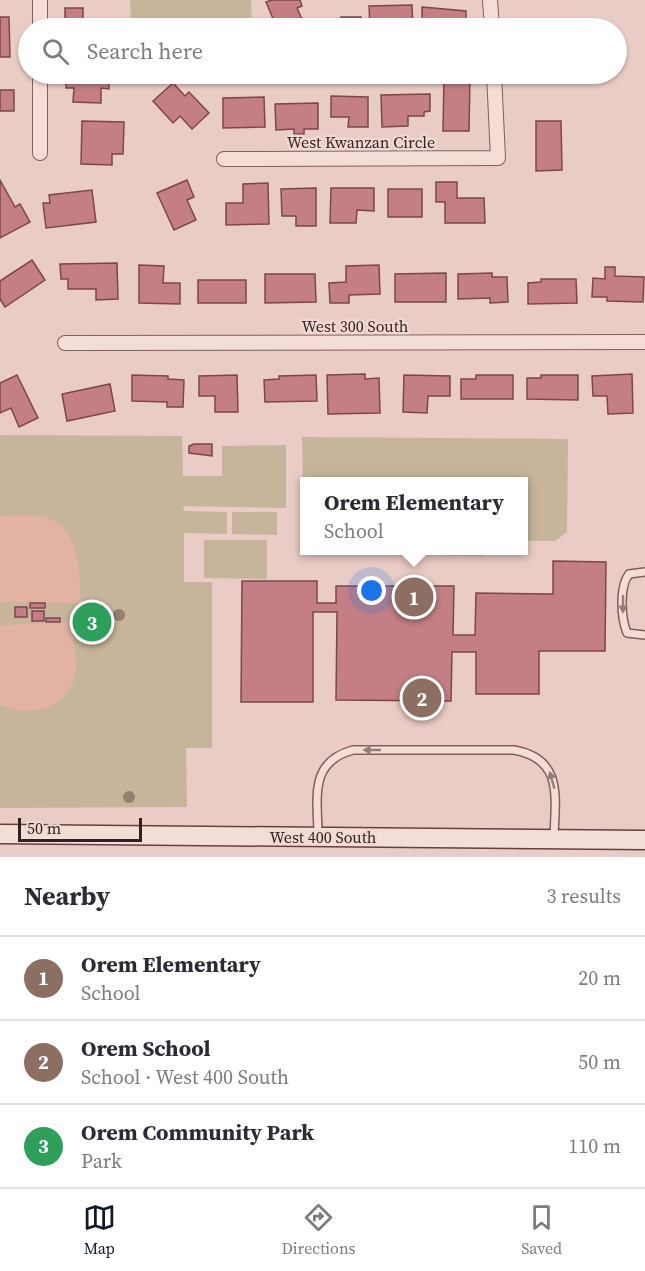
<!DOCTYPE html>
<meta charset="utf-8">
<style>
body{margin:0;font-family:"Source Serif 4",serif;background:#f2f2f3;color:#2b2b33}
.scale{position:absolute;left:18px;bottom:15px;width:124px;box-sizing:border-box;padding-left:6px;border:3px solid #331f20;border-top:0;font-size:16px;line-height:21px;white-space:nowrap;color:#331f20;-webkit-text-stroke:4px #f1d9d3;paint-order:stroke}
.you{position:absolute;left:372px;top:591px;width:21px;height:21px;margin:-15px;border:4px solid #fff;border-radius:50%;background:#1a73e8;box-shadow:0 0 0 9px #1a73e833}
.badge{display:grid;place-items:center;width:39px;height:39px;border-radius:50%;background:#111827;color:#fff;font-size:20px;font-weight:700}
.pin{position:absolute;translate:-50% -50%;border:3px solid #fff;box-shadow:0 2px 6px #0006}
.popup{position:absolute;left:300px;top:477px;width:228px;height:78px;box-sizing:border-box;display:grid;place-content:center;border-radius:0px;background:#fff;filter:drop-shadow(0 2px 4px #0005);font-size:20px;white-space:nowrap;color:#7c7c81}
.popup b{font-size:22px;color:#2b2b33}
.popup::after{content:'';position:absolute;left:50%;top:100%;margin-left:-12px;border:12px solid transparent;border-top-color:#fff}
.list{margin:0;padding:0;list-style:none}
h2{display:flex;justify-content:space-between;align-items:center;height:78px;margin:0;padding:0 24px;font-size:26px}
h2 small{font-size:20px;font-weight:400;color:#7c7c81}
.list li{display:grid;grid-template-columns:39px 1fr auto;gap:18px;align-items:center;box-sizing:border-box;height:84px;padding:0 24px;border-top:2px solid #e1e1e2}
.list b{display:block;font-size:22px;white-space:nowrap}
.list p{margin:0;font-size:20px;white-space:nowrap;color:#7c7c81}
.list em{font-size:20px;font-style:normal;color:#7c7c81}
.icon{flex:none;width:33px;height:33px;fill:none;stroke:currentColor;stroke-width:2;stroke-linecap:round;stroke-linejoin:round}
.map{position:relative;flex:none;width:645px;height:857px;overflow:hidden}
.search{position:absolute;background:#fff;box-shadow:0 2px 4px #0004;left:18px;right:18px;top:18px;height:66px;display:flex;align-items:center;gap:15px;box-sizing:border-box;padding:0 21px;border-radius:33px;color:#7c7c81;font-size:22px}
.sheet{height:330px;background:#fff}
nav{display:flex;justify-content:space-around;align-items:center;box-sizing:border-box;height:84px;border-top:2px solid #e1e1e2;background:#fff;font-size:16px;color:#7c7c81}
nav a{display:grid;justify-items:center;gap:3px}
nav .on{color:#111827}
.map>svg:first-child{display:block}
</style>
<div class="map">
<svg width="645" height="857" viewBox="0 0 645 857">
<rect width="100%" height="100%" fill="#e9ccc5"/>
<g fill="#c6b59a">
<polygon points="130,0 251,0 252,28 131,28"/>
<polygon points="0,435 182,436 183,476 222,476 222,446 286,445 286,508 183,506 184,511 227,512 227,534 184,533 184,582 212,582 212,748 186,748 187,807 0,808"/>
<polygon points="302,437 568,439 567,532 555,541 524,541 524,482 304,482 304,543"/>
<polygon points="232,512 277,512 277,535 232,534"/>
<polygon points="204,540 267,540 267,579 204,578"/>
<polygon points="484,551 484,556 315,554 312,551"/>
</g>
<g fill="#e2b3a5">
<path d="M36 515C80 521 79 567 81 603L0 602V516Z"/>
<path d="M70 622C73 639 78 658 75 674 68 709 29 720 0 704V625Z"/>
</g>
<g fill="#c37f85" stroke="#7e454b" stroke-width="1.5">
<polygon points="272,0 300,0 302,6 297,8 306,28 277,28 266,2"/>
<polygon points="412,5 413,28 370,28 369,6"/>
<polygon points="422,7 466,11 466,28 422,28"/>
<polygon points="65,8 83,8 83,19 102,19 102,28 71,28 71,24 65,24"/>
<polygon points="0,17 9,17 10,57 0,57"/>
<polygon points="341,17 361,17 361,28 324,28 324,26 341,26"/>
<polygon points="66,74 109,74 109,89 101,88 101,103 73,102 74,88 66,88"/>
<polygon points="444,75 470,75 469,131 443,131"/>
<polygon points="173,83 185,96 189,92 209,113 192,129 180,116 173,123 153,101"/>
<rect x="0" y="90" width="14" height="21"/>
<polygon points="430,94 430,111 424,112 424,116 408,116 408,126 382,127 381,95"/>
<polygon points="331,96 368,97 368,127 348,127 349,117 331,117"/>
<polygon points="264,97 265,127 223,128 223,98"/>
<polygon points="318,103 318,129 304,129 304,134 294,134 294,129 276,130 275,104"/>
<polygon points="82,121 124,122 123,154 112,154 112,165 81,164"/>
<polygon points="536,121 561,121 562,170 536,171"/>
<polygon points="0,180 15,207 20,204 30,222 0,238"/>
<polygon points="187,180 194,197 187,200 196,220 174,230 157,193"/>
<polygon points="436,182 457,182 457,198 484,198 485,223 445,223 445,202 436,202"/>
<polygon points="268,183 269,224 226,225 226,203 243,203 243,184"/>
<polygon points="316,188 316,226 296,226 296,216 282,216 281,189"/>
<polygon points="331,188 374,188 374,211 357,210 356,223 330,223"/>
<rect x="388" y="189" width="34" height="28"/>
<polygon points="92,190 96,222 46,228 43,203 50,203 49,195"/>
<polygon points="32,260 45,280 5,307 0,299 0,281"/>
<polygon points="117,263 118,299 96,300 96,289 68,289 68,279 61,279 60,264"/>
<polygon points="139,265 164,266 163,283 180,283 180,304 139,303"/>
<polygon points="379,265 380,294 349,295 349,303 330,303 329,283 346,282 346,266"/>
<polygon points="605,267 615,267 615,276 644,277 643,302 607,301 607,297 592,297 593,278 605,279"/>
<polygon points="446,273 446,302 395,302 395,274"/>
<polygon points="492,273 492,277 507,277 508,302 490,303 490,298 458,299 458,274"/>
<polygon points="265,274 315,274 316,302 265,303"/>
<polygon points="541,279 576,279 577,303 528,304 528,283 541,282"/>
<rect x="198" y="280" width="48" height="23"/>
<polygon points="365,374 365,379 379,378 380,413 328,414 327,375"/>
<polygon points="632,374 633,413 608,414 607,396 593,396 592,376"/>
<polygon points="17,375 38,418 19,427 11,408 0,413 0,383"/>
<polygon points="132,375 168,376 168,379 184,380 183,407 167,407 167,402 132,401"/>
<polygon points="237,375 238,412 215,412 215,396 199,396 199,376"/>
<polygon points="316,375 317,401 265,402 264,380 279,379 279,376"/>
<polygon points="404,375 450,376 450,396 428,396 427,413 403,412"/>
<polygon points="476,375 513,375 513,399 461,399 461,379 476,379"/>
<polygon points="541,375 578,375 578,400 527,399 527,378 541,378"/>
<polygon points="110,384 115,411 67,421 62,394"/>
<polygon points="194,444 212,444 212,456 189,453 189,446"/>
<polygon points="553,561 606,562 605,651 539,651 539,694 476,694 476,652 452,652 451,701 336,700 337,612 313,612 313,702 241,702 242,581 317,581 317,603 336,603 336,586 454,586 453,635 475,635 476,593 553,594"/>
<rect x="30" y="603" width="15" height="5"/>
<rect x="15" y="607" width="12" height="10"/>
<rect x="32" y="611" width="12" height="10"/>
<rect x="46" y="618" width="14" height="4"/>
</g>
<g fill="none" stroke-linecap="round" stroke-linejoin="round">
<defs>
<g id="lane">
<path d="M645 572 629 574C619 587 621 618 627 633L645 635"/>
<path d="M318 837C318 799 308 762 353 750H514C564 759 555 798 554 838"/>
</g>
<g id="street">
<polyline points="40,0 40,28"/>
<polyline points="490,0 492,28"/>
<polyline points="40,74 40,153"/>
<polyline points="224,159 498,158 494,74"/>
<polyline points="65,343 645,342"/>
</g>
<polyline id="secondary" points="0,834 645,840"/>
</defs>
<use href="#lane" stroke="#825e5d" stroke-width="10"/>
<use href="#street" stroke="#825e5d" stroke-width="16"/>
<use href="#secondary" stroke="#644040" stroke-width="21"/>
<use href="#lane" stroke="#f5ddd7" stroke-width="7"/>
<use href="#street" stroke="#f5ddd7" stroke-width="14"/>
<use href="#secondary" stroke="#f5ddd7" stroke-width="18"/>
</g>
<g fill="#94816f">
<circle cx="98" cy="615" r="6"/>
<circle cx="119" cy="615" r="6"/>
<circle cx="129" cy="797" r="6"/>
</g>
<defs><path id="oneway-solid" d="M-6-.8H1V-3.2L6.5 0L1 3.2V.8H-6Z" transform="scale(1.5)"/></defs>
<g fill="#947e7c">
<use href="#oneway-solid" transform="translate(623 604) rotate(90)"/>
<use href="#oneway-solid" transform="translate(372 750) rotate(180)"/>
<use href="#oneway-solid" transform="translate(552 780) rotate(-106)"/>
</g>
<g text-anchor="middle" stroke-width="4.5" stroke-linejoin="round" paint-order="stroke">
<g font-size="16" fill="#331f20" stroke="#f1d9d3">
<text x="361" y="148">West Kwanzan Circle</text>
<text x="355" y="332">West 300 South</text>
<text x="323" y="843">West 400 South</text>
</g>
</g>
</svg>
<div class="scale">50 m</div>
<div class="you"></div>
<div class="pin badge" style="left:414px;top:597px;background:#8d6e63">1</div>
<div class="popup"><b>Orem Elementary</b>School</div>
<div class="pin badge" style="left:422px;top:698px;background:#8d6e63">2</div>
<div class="pin badge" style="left:92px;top:622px;background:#2e9e5b">3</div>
<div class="search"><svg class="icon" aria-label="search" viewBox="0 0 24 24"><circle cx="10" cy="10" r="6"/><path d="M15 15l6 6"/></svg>Search here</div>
</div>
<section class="sheet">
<h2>Nearby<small>3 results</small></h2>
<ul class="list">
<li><span class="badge" style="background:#8d6e63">1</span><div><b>Orem Elementary</b><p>School</p></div><em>20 m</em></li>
<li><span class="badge" style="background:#8d6e63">2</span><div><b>Orem School</b><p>School · West 400 South</p></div><em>50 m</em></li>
<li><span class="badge" style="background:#2e9e5b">3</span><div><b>Orem Community Park</b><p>Park</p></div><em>110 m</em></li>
</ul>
</section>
<nav>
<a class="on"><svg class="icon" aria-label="map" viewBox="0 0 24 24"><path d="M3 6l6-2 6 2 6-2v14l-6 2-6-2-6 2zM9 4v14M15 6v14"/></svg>Map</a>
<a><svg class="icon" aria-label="directions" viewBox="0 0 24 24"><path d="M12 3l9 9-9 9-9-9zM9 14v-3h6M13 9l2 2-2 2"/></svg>Directions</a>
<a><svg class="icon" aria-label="saved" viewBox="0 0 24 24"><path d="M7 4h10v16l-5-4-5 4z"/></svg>Saved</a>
</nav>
